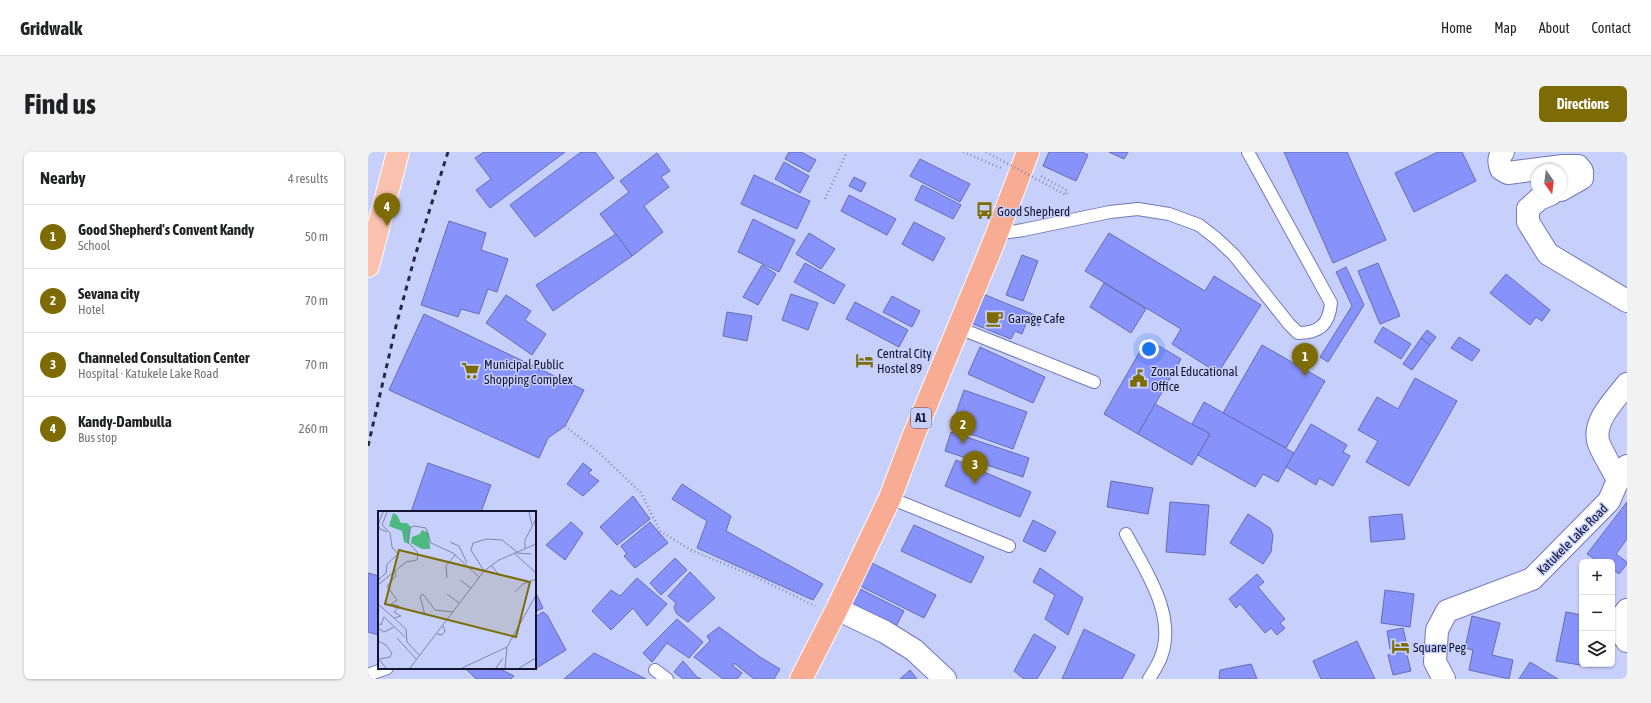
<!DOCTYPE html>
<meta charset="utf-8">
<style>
body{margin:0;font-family:"Asap Condensed",sans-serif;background:#f2f2f2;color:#202124}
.controls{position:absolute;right:12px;bottom:12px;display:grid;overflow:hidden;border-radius:6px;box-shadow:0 1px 3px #0004}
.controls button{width:36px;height:36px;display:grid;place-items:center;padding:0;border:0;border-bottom:1px solid #e0e0e0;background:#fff;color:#202124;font:20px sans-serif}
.compass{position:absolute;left:1163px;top:12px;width:36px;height:36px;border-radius:50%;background:#fff;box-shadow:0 1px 3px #0004;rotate:166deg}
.you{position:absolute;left:781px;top:197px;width:14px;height:14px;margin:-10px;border:3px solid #fff;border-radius:50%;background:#1a73e8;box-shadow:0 0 0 6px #1a73e833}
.badge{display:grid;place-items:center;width:26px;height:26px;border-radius:50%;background:#7d6c05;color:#fff;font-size:13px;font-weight:700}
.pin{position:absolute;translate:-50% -33px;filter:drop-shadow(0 1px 2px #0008)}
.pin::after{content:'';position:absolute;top:21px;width:14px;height:12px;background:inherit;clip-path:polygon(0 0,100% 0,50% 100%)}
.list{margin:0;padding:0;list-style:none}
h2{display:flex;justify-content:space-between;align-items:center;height:52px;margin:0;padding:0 16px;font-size:17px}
h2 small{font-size:13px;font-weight:400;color:#757577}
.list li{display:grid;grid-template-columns:26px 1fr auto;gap:12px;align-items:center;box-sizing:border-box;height:64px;padding:0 16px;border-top:1px solid #e0e0e0}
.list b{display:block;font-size:15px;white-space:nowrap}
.list p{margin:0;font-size:13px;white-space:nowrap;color:#757577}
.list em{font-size:13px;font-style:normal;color:#757577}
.icon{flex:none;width:22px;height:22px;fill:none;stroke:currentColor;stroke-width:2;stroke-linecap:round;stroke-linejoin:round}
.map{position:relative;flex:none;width:1259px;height:527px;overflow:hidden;border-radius:6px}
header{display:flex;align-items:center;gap:24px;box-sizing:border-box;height:56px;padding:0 20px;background:#fff;border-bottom:1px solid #e0e0e0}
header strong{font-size:19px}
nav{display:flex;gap:22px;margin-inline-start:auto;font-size:14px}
.intro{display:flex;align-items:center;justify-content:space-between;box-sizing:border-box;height:96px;padding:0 24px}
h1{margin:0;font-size:28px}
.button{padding:10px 18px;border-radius:6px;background:#7d6c05;color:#fff;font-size:14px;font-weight:700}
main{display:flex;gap:24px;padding:0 24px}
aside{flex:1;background:#fff;border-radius:6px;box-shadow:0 1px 3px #0004}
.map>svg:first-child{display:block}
</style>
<header>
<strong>Gridwalk</strong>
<nav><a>Home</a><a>Map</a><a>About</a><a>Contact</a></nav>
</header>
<div class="intro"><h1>Find us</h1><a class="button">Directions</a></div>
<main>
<aside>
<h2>Nearby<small>4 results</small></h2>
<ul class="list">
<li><span class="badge">1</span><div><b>Good Shepherd's Convent Kandy</b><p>School</p></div><em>50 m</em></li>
<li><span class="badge">2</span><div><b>Sevana city</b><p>Hotel</p></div><em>70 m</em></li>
<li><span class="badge">3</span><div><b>Channeled Consultation Center</b><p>Hospital · Katukele Lake Road</p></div><em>70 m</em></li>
<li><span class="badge">4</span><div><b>Kandy-Dambulla</b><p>Bus stop</p></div><em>260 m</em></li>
</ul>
</aside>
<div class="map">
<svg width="1259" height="527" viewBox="0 0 1259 527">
<rect width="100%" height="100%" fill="#c7cffb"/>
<g fill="#8892fb" stroke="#666db0">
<polygon points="116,0 197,0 122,56 108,38 123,27 107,6"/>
<polygon points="213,0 227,0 246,26 167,85 142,53"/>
<polygon points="421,0 433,0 448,8 441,20 417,7"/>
<polygon points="681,0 714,0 720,3 708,29 675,14"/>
<polygon points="741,0 760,0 756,7"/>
<polygon points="916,0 979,0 1018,88 965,111"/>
<polygon points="1070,0 1094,0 1108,29 1046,60 1027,21"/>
<polygon points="289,1 302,19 293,25 301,35 276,54 295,80 264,104 232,62 261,40 252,29"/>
<polygon points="552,7 602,32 592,50 542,24"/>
<polygon points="416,10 441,24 432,41 407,27"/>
<polygon points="386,23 442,49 429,77 373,52"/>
<polygon points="486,25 498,31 493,40 481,34"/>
<polygon points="554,33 593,53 585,67 547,48"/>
<polygon points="481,43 528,67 519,83 473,59"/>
<polygon points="385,67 427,88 411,120 370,100"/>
<polygon points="81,69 118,81 113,98 140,107 129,140 120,137 111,162 93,157 90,165 53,153"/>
<polygon points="546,70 577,86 565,109 534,92"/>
<polygon points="441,81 467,97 453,117 428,102"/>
<polygon points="741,81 837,139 846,124 893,153 850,221 804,192 813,177 717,119"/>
<polygon points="248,82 264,104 185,159 168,133"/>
<polygon points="654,103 670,109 655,149 638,143"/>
<polygon points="437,111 477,133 466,152 426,130"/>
<polygon points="1010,111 1032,164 1012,172 990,119"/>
<polygon points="394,113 408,122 390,153 375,145"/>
<polygon points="978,115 996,153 960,210 952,205 984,154 968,120"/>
<polygon points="1138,122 1182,158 1174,169 1168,165 1162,173 1122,141"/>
<polygon points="736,131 778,157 763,181 722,155"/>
<polygon points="423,142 450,151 440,178 414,168"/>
<polygon points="615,142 674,166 671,174 659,169 654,182 647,179 643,187 603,171"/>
<polygon points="138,143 163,159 157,168 178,182 164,203 118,171"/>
<polygon points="524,144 552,159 544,175 515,160"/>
<polygon points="487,150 540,178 531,195 478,167"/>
<polygon points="359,160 384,164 379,189 355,184"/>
<polygon points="56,162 216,238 197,274 180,286 171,306 21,238"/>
<polygon points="1015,175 1043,192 1033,207 1006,190"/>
<polygon points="1059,178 1068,185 1062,193 1053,186"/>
<polygon points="1091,185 1112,198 1104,209 1083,196"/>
<polygon points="1053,186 1062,193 1044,218 1035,212"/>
<polygon points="779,187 813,207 770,282 736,262"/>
<polygon points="894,193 957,229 918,296 855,261"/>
<polygon points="612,195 677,225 665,251 600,222"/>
<polygon points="1047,226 1089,249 1041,334 998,310 1010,289 990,278 1009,245 1030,257"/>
<polygon points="596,238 659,260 645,297 583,275"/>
<polygon points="836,250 926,301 910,330 895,322 887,335 830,303 842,282 824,272"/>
<polygon points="787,252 842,282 824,313 770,282"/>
<polygon points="943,272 979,293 975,300 982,304 965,334 951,326 948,333 918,315"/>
<polygon points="583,280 661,306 655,325 577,299"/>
<polygon points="588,308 663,340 652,365 577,334"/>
<polygon points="60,311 123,333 113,360 43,360"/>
<polygon points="215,311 224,318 220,321 231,329 215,344 199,332"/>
<polygon points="743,329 785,336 780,362 739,355"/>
<polygon points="314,332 363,364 358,379 455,432 445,448 329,396 339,369 304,347"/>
<polygon points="265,344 282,367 249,393 232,375"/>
<polygon points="802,350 841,353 837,403 798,400"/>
<polygon points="1259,350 1259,387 1248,402 1259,410 1259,412 1251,422 1244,417 1244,410 1231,410 1219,402"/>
<polygon points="880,362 902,376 905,383 903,400 895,412 862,391"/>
<polygon points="1034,362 1037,387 1003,390 1001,365"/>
<polygon points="665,368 688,380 677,400 655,389"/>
<polygon points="203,370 215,381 197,408 178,393"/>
<polygon points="282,370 300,391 267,416 256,404 259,402 253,394"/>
<polygon points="546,373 616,405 603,431 533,399"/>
<polygon points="307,406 319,418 293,443 282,431"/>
<polygon points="504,411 568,443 556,466 492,434"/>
<polygon points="672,416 715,446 700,483 677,467 687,443 665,430"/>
<polygon points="322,420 347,446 320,470 309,462 306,456 308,451 300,444"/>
<polygon points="0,421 11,424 11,483 0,480"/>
<polygon points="889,422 896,430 890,435 917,467 912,471 917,476 909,483 903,476 897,481 872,452 868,456 861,447"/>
<polygon points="269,426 299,452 279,474 265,456 243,478 224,459 243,438 252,444"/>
<polygon points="490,436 536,459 526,478 480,455"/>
<polygon points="1017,438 1046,442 1042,475 1013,471"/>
<polygon points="167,439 175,456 167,460"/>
<polygon points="175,460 179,463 198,498 165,518 164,516 167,516 167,465"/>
<polygon points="1198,460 1214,463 1214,512 1225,512 1224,515 1188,509"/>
<polygon points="1104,464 1132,471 1124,503 1145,508 1141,527 1101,518 1105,498 1097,496"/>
<polygon points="309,467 335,490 321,506 299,491 284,510 275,501"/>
<polygon points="351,475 392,505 412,517 406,527 386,527 366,511 365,514 374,521 369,527 355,527 326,505 342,489 339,484"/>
<polygon points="1035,476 1039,494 1022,497 1019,479"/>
<polygon points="716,477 767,503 754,527 694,527"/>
<polygon points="666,482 688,495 669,527 656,527 646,519"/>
<polygon points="989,489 1007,527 953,527 945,509"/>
<polygon points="1038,499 1043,519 1025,523 1020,503"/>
<polygon points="226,501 278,527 196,527"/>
<polygon points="315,509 329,525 333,527 315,527 306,520"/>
<polygon points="1162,510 1190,527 1151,527"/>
<polygon points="883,512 889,527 851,527 852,518"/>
<polygon points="97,516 130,516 146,524 143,527 108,527"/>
<polygon points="542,518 549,527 532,527"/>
</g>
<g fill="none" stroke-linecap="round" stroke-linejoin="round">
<defs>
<g id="service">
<path d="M629 82 655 78 742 60 770 57 801 62 831 73 849 87 866 103 921 172 930 181C951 181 961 173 963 151L880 0"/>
<polyline points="591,176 726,230"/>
<polyline points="522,346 641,394"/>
<path d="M758 382C777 418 809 463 793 505 790 513 785 520 781 527"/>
<polyline points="287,518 299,527"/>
<polyline points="0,523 19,516"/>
</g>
<g id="minor">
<path d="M1135 0C1130 6 1131 10 1133 17L1140 21 1195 14H1210L1214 19V26L1193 38"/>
<polyline points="1183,42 1171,47 1160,57 1160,70 1180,102 1259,149"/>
<path d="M1259 232C1247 248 1223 270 1231 292 1236 304 1244 316 1250 328L1259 314"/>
<polyline points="469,457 517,480 546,498 577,527"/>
<polyline points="1259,458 1253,466 1254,482 1259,489"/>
<polyline points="1076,527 1067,510 1069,478 1079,459 1164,427 1241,349 1250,328"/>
</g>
<polyline id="primary" points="0,114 30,0"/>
<polyline id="trunk" points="433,527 469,457 522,346 545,285 625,92 660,0"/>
</defs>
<use href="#service" stroke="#7078bb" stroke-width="14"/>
<use href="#minor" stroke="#7078bb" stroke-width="24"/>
<use href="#primary" stroke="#fff" stroke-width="24"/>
<use href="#trunk" stroke="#fff" stroke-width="24"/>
<g stroke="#878db3" stroke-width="2.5" stroke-dasharray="1 3" stroke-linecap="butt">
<polyline points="595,0 633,16"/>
<polyline points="673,24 700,39"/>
<polyline points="457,47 479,0"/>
<polyline points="197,274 229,299 273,341 292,379 323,398 390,426 447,454"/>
</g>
<use href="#service" stroke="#fff" stroke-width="12"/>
<use href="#minor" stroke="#fff" stroke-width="22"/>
<use href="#primary" stroke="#fac1af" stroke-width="22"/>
<use href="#trunk" stroke="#f8ac94" stroke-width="22"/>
<polyline stroke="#262946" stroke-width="3" stroke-dasharray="5 5" stroke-linecap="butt" points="0,294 28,174 47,104 80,0"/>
<polyline stroke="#878db3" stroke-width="2.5" stroke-dasharray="1 3" stroke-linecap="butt" points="618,0 698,43 700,39"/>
</g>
<defs>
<symbol id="bus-bare" viewBox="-9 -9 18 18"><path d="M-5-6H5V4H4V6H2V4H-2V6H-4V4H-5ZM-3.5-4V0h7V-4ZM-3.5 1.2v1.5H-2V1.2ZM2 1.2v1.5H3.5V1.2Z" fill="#7d6c05" stroke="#c7cffb" stroke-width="2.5" paint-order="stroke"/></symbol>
<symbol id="cafe-bare" viewBox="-9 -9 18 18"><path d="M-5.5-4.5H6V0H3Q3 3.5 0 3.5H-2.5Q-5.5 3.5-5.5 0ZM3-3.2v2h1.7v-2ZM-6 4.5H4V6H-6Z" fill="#7d6c05" stroke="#c7cffb" stroke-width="2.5" paint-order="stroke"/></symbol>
<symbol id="hotel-bare" viewBox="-9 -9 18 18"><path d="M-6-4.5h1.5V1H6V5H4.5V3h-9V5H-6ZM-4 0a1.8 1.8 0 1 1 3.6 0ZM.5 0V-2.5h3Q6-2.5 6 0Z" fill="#7d6c05" stroke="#c7cffb" stroke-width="2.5" paint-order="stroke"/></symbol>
<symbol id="supermarket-bare" viewBox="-9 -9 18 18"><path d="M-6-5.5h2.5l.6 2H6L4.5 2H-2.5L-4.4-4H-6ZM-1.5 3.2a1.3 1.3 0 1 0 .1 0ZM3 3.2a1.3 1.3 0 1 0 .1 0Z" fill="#7d6c05" stroke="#c7cffb" stroke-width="2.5" paint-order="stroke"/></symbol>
<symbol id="civic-bare" viewBox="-9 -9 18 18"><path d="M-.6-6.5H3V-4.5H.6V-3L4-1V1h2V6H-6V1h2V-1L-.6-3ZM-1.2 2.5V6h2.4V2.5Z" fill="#7d6c05" stroke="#c7cffb" stroke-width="2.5" paint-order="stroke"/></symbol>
</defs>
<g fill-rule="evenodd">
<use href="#bus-bare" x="604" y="46" width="25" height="25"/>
<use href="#cafe-bare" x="614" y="154" width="25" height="25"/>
<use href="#hotel-bare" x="484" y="196" width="25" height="25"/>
<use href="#supermarket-bare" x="90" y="206" width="25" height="25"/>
<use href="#civic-bare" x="758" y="214" width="25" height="25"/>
<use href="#hotel-bare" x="1020" y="482" width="25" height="25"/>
</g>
<g text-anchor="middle" stroke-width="3" stroke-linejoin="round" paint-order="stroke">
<rect fill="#c7cffb" stroke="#494d6d" stroke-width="1" x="543" y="256" width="20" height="20" rx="3"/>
<g font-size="12" font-weight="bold" fill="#131530">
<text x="553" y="270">A1</text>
</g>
<g font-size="13" fill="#131530" stroke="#c7cffb" text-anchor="start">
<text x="629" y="64">Good Shepherd</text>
<text x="640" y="171">Garage Cafe</text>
<text x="509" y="206">Central City<tspan x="509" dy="15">Hostel 89</tspan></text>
<text x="116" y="217">Municipal Public<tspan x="116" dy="15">Shopping Complex</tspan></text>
<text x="783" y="224">Zonal Educational<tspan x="783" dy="15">Office</tspan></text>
<text x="1045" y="500">Square Peg</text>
</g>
<g font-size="13" fill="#131530" stroke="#c7cffb">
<text transform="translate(1204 387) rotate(-45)" y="5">Katukele Lake Road</text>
</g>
</g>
<g transform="translate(10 359)">
<rect width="158" height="158" fill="#c7cffb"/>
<path d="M15 2 19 4 23 12H29L33 16 31 33 26 31 24 20 11 15ZM44 19 51 22 52 38H44L33 32 34 26 42 23Z" fill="#4cb980"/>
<path fill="none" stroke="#7f85aa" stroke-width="1" d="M5 1 0 14 2 18 9 21M151 1 154 14M72 31 81 35 89 52M147 37V29L158 8M136 42 158 62M139 42 153 43M113 54 122 65M17 60 28 51 39 49 40 42 30 31 32 17 36 15 48 17 53 32 75 42 101 66M106 60 93 39 95 32 109 28 124 29 139 41M69 67 68 55 77 44M82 69 93 77M0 73 1 68 8 62 9 53 20 43 14 36 12 22 4 14 9 1M1 73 17 60 18 65 9 75 19 89 13 93 21 95 16 101 23 105 16 107 28 118 29 131 42 145M137 81 145 73 158 68M69 83 81 92M0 93 16 107M47 104 42 85 45 83 57 99 75 101M0 112 3 114 6 106 27 126M0 117 6 121 16 116M59 123 64 124 67 120 65 115M19 127 39 149M0 130 8 134 14 142 12 146 2 148M0 147 8 157M32 157 106 60 121 49 158 33M84 157 129 136M118 157 125 147M127 157 129 136 158 84M141 157 158 147"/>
<path fill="#7d6c05" fill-opacity="0.15" stroke="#7d6c05" stroke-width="2" d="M21 39 152 71 138 126 7 93Z"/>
<rect width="158" height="158" fill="none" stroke="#131530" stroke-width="2"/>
</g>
</svg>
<div class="controls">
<button>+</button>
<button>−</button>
<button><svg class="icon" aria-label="layers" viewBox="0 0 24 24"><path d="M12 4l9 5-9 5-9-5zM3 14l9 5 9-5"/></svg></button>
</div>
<svg class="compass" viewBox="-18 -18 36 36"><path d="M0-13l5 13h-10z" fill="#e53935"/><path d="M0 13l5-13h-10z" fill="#757577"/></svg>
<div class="you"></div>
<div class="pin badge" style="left:937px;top:224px">1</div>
<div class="pin badge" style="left:595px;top:292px">2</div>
<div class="pin badge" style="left:607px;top:332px">3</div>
<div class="pin badge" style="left:19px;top:74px">4</div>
</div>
</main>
